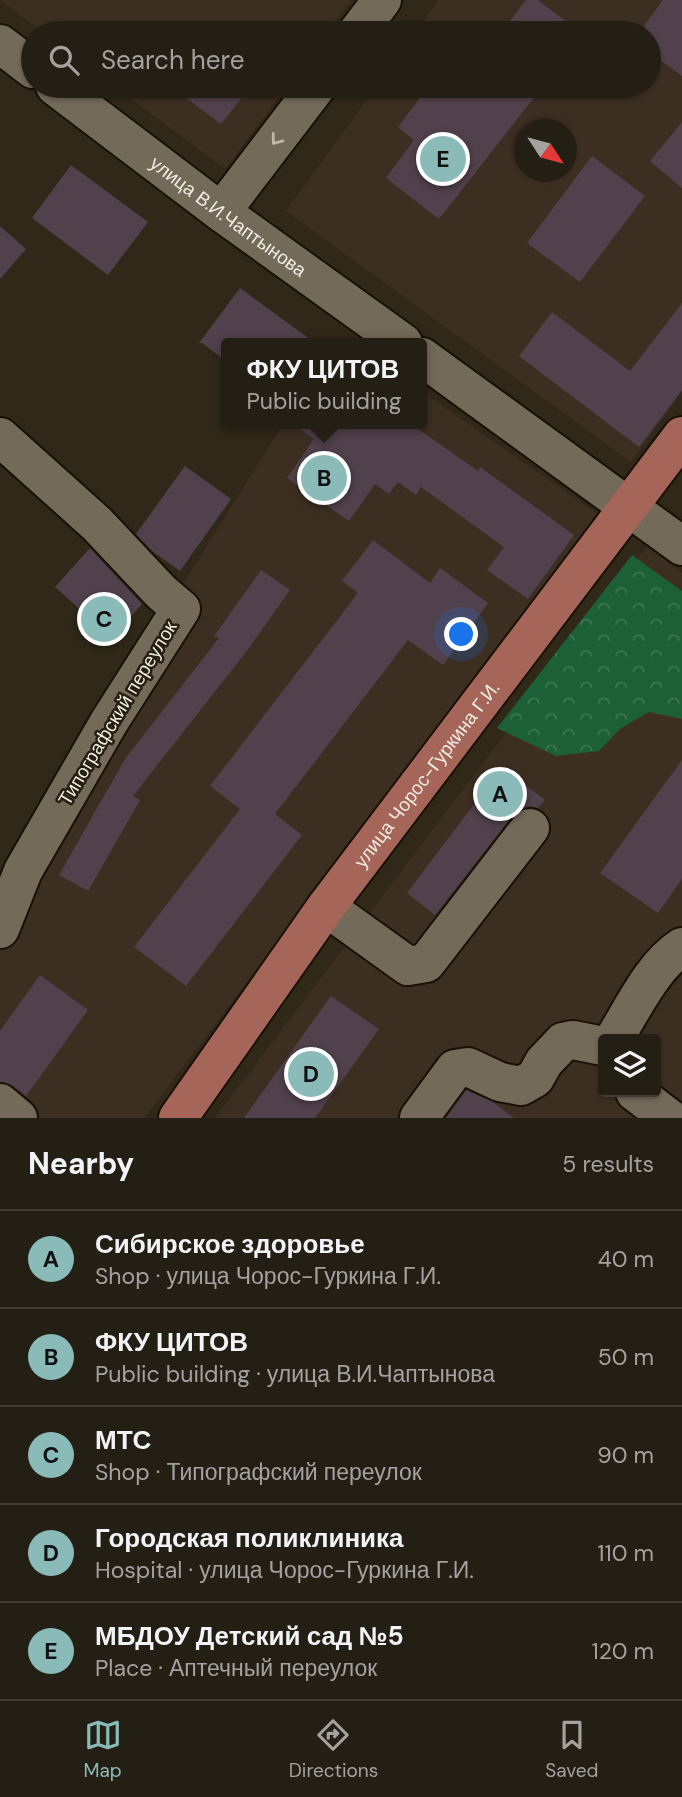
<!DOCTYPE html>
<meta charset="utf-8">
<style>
body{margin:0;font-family:"DM Sans",sans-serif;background:#2c271d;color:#f1f3f6}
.controls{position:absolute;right:21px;bottom:21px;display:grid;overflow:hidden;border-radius:7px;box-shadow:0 2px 5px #0004}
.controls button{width:63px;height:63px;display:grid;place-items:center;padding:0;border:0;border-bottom:2px solid #413d34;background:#241f14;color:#f1f3f6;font:35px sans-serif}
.compass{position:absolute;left:514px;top:119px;width:63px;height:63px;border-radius:50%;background:#241f14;box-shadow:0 2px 5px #0004;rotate:126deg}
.you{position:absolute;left:462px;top:635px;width:24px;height:24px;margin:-18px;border:5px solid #fff;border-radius:50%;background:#1a73e8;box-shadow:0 0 0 10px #1a73e833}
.badge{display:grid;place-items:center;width:46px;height:46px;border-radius:50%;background:#8bbbb9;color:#111;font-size:23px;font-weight:700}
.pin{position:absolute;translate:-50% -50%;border:4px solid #fff;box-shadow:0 2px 7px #0006}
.popup{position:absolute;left:221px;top:338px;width:206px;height:91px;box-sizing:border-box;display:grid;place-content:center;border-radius:7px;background:#241f14;filter:drop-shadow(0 2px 5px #0005);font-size:23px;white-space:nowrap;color:#a3a2a0}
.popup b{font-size:26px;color:#f1f3f6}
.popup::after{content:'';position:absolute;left:50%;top:100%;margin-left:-14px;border:14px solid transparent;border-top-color:#241f14}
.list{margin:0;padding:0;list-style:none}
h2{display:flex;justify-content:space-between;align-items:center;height:91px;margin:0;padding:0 28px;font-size:30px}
h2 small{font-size:23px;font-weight:400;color:#a3a2a0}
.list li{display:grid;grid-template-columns:46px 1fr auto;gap:21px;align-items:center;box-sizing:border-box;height:98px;padding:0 28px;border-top:2px solid #413d34}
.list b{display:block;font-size:26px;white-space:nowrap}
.list p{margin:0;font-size:23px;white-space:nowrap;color:#a3a2a0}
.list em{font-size:23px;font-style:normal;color:#a3a2a0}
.icon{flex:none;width:38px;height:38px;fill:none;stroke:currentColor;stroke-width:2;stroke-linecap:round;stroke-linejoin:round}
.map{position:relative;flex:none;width:682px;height:1118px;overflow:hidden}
.search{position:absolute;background:#241f14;box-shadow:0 2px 5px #0004;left:21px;right:21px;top:21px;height:77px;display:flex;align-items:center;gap:18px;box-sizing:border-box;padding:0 24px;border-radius:38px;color:#a3a2a0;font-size:26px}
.sheet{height:581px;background:#241f14}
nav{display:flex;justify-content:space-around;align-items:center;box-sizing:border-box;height:98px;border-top:2px solid #413d34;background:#241f14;font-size:19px;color:#a3a2a0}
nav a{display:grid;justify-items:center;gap:4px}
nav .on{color:#8bbbb9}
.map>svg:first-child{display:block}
</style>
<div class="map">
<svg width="682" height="1118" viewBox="0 0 682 1118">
<defs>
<pattern id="forest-crowns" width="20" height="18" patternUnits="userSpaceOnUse" patternTransform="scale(1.75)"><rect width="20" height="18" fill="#1d5f37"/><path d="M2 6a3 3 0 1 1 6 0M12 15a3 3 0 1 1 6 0" fill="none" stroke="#3e7654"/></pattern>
</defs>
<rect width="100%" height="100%" fill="#30291a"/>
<g fill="#3d2e22" fill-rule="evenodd">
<polygon points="0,0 351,0 326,33 44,33"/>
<path d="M439 0H682V391L631 462 286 211 377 86H649V33H415ZM524 130H566V172H524Z"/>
<polygon points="114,86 287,86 225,169"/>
<polygon points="422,392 601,516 144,1118 0,1118 0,877 283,424 422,424"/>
<path d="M647 546 682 573V1118H215ZM603 1039H656V1092H603Z"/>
</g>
<polygon fill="url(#forest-crowns)" points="632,555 682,591 682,719 649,712 620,729 599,751 556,756 497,728"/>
<g fill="#51414c">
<polygon points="526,0 538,0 581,33 501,33"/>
<polygon points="663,0 682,0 682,76 649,52 649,33 639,33"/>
<polygon points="170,86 251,86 221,124"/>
<polygon points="429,86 543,86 439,219 386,178 414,140 398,127"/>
<polygon points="682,122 682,188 650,161"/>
<polygon points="592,156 645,196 580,282 527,243"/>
<polygon points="71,165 148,222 108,275 32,218"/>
<polygon points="0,226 26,249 0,279"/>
<polygon points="240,288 315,343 226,343 226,361 202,343 199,343"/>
<polygon points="682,303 682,390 639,447 519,356 552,312 630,371"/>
<polygon points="293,424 411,424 478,471 480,467 574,535 528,599 487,570 504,547 421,487 416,495 398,482 389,494 375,484 349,521 287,478 314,439"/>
<polygon points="185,466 231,499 180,571 152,551 136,534"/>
<polygon points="373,540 430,583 440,568 488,603 443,665 408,640 275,814 302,835 186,986 134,947 240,809 210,786 358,593 342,581"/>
<polygon points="90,548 142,604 112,638 55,587"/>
<polygon points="261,570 290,590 246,652 133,796 140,800 88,891 59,875 125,759 219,638 214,636"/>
<polygon points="682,760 682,879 658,913 600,873"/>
<polygon points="502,767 545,800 538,808 532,806 522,808 513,815 435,915 407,893"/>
<polygon points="40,975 88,1010 26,1096 13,1086 0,1082 0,1031"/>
<polygon points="331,996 379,1029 315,1118 244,1118"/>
<polygon points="466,1090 493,1102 514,1118 446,1118"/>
</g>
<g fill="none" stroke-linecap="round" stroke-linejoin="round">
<defs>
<g id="minor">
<polyline points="357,33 382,0"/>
<polyline points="0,44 33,69"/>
<path id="s1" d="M55 86 221 212 403 343"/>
<polyline points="221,212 317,86"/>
<polyline points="422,357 682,546"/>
<polyline points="0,437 97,524 161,592 181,609 109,722 23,871 0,929"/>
<polyline points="326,907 408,966 426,963 530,828"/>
<path d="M614 1039C632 1010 653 965 682 947"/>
<polyline points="635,1092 669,1118"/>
<polyline points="0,1103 18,1118"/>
<polyline points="419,1118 455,1069 468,1067 500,1082 521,1086 535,1078 544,1062 563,1042 573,1040 603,1046"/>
</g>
<g id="major">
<path id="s2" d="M178 1118 326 907 682 436"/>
</g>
</defs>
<use href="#minor" stroke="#181104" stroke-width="42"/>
<use href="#major" stroke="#181104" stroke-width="42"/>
<use href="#minor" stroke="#736a59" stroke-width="38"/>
<use href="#major" stroke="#a56559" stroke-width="38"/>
</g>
<defs><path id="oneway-chevron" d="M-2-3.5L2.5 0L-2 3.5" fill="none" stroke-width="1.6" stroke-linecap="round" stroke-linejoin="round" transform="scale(1.75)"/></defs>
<use stroke="#beb8ab" href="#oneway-chevron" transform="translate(276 140) rotate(127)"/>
<g text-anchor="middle" stroke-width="5" stroke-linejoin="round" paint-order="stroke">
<g font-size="19" fill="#f0ece2" stroke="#261f10">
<text dy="7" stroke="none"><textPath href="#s1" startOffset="217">улица В.И.Чаптынова</textPath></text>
<text transform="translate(117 713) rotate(-59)" y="7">Типографский переулок</text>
<text dy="7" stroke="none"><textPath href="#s2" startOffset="424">улица Чорос-Гуркина Г.И.</textPath></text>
</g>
</g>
</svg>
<div class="controls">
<button><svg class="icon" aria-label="layers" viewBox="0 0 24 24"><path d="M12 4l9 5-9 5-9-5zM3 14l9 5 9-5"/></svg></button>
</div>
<svg class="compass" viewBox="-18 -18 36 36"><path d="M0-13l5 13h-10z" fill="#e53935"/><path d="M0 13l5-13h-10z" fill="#a3a2a0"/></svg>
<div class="you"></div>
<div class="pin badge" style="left:500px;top:794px">A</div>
<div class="pin badge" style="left:324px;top:478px">B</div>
<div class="popup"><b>ФКУ ЦИТОВ</b>Public building</div>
<div class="pin badge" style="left:104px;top:619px">C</div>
<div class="pin badge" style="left:311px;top:1074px">D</div>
<div class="pin badge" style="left:443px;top:159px">E</div>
<div class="search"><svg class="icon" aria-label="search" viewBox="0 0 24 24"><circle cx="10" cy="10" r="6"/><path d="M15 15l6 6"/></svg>Search here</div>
</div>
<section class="sheet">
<h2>Nearby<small>5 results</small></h2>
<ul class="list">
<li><span class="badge">A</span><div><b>Сибирское здоровье</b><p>Shop · улица Чорос-Гуркина Г.И.</p></div><em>40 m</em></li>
<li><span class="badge">B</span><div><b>ФКУ ЦИТОВ</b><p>Public building · улица В.И.Чаптынова</p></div><em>50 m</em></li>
<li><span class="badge">C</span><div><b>МТС</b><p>Shop · Типографский переулок</p></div><em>90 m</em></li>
<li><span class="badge">D</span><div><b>Городская поликлиника</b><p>Hospital · улица Чорос-Гуркина Г.И.</p></div><em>110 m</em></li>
<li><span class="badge">E</span><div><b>МБДОУ Детский сад №5</b><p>Place · Аптечный переулок</p></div><em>120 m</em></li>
</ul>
</section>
<nav>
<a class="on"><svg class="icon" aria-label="map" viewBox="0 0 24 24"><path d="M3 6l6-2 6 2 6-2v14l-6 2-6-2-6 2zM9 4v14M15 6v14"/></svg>Map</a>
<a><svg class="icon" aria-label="directions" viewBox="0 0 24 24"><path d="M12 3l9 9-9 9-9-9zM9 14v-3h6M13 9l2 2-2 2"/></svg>Directions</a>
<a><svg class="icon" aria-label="saved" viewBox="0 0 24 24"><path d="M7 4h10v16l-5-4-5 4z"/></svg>Saved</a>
</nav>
